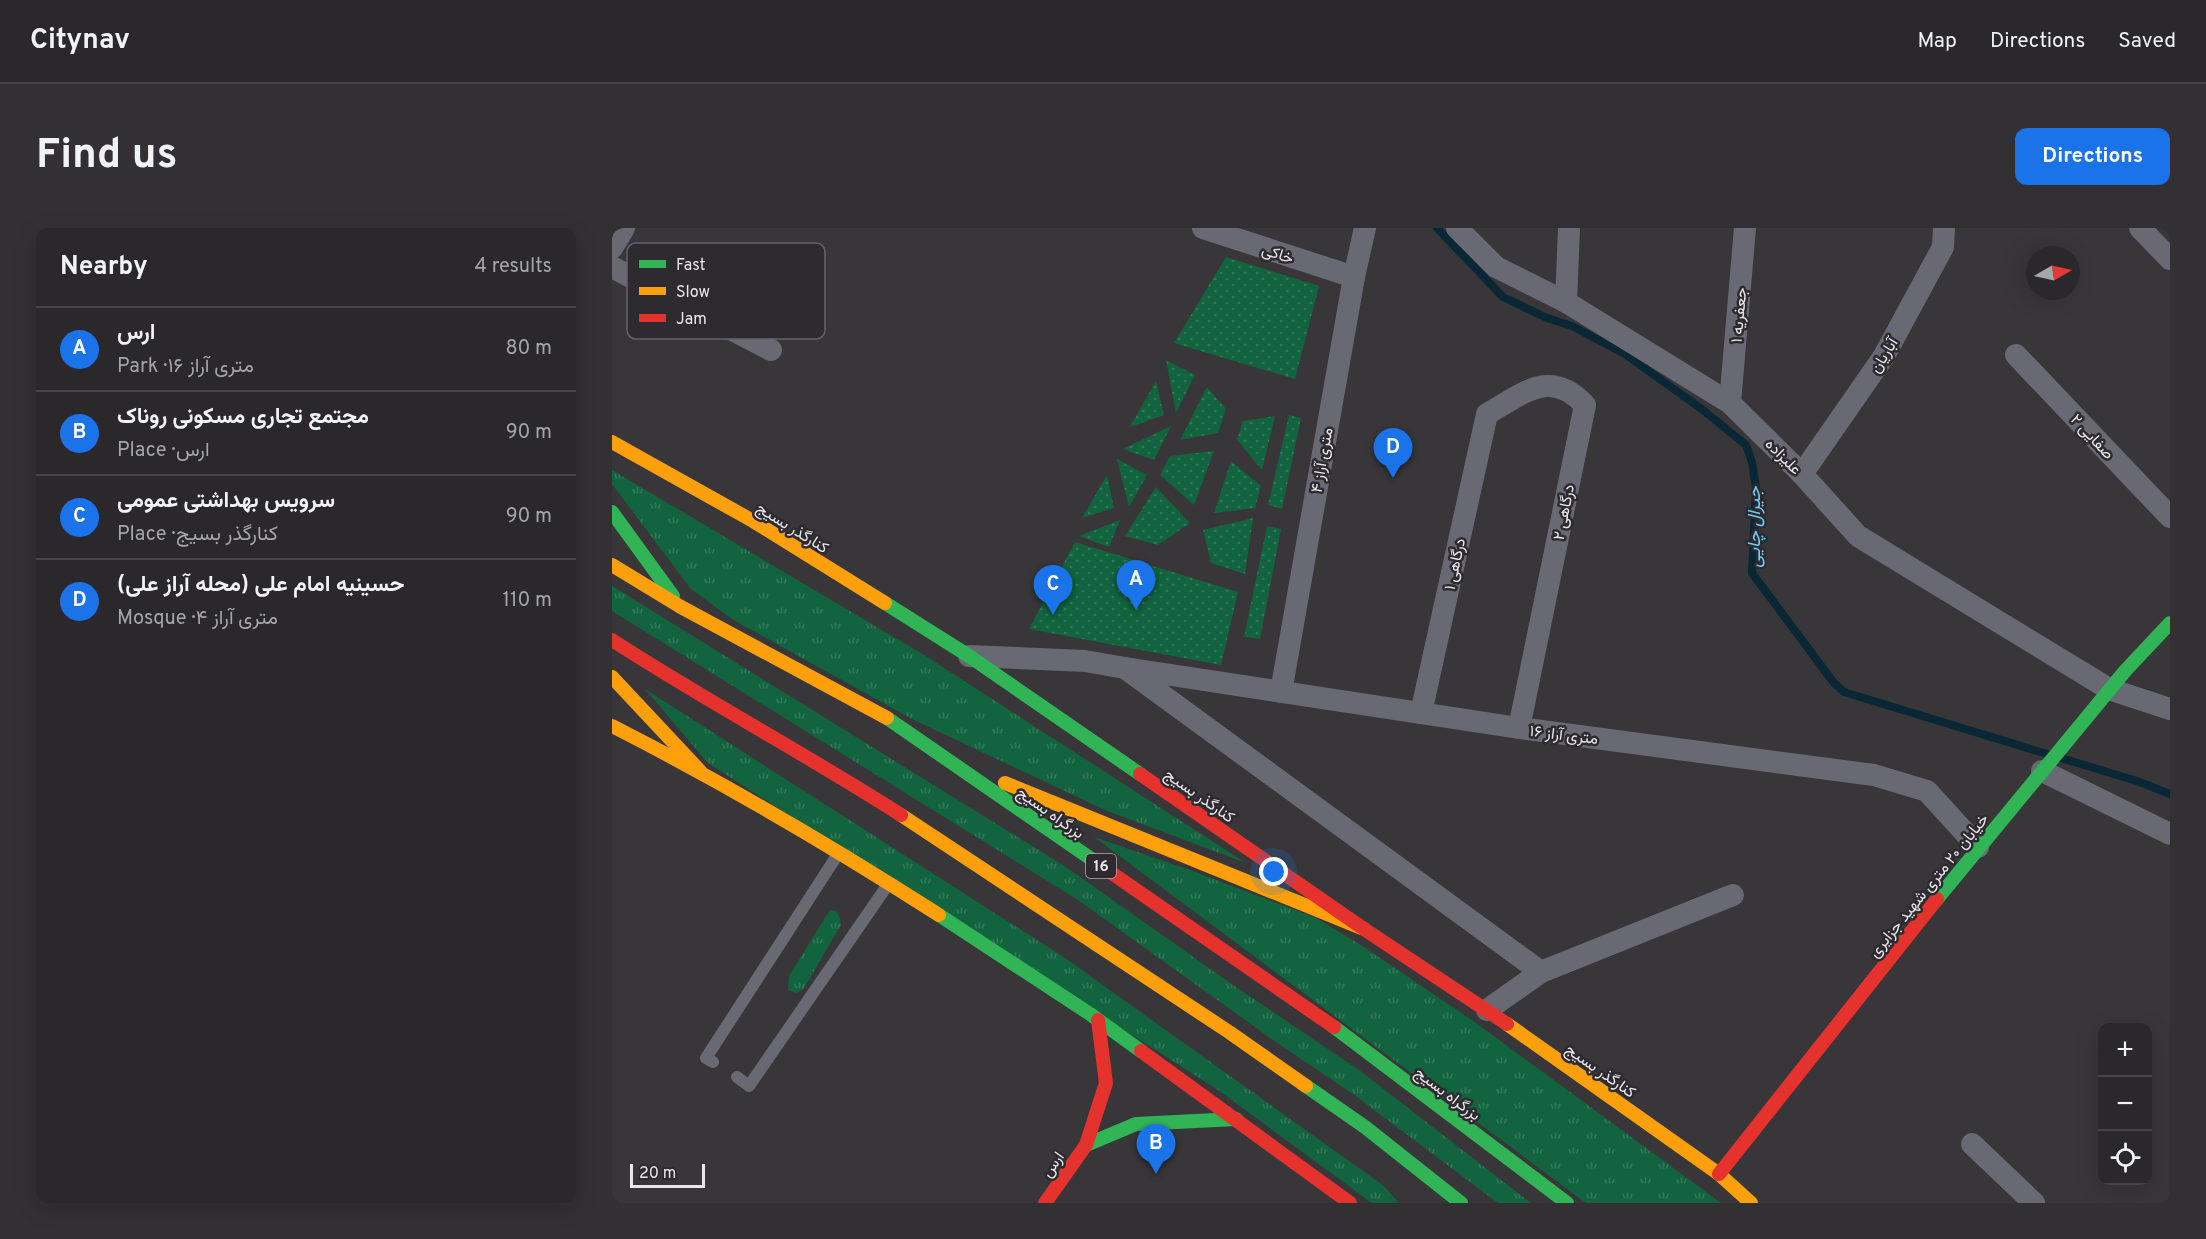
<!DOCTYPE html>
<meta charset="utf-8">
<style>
body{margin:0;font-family:Overpass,Vazirmatn,sans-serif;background:#323033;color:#f1f3f6}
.controls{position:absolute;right:18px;bottom:18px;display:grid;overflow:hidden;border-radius:12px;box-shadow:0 6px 24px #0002}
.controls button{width:54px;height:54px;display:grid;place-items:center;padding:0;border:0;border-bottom:2px solid #464447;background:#2a282b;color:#f1f3f6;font:30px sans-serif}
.compass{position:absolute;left:1414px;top:18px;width:54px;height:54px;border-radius:50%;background:#2a282b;box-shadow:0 6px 24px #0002;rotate:81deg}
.scale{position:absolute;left:18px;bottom:15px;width:75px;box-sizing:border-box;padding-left:6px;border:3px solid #e8e6e9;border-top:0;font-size:16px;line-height:21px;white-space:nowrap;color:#e8e6e9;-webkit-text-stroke:4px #2e2b30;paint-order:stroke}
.you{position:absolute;left:662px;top:644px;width:21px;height:21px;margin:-15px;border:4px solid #fff;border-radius:50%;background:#1a73e8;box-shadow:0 0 0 9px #1a73e833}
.badge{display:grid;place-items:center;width:39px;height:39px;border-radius:50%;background:#1a73e8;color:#fff;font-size:20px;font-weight:700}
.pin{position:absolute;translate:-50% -50px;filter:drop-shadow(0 2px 3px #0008)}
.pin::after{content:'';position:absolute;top:32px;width:21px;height:18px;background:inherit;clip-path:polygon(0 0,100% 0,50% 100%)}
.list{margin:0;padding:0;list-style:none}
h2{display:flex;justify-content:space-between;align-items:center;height:78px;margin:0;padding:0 24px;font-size:26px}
h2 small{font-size:20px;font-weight:400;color:#a5a6a9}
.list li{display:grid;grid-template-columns:39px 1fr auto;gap:18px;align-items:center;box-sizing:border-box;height:84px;padding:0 24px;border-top:2px solid #464447}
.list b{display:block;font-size:22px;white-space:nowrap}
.list p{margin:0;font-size:20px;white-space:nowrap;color:#a5a6a9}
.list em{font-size:20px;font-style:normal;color:#a5a6a9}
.icon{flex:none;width:33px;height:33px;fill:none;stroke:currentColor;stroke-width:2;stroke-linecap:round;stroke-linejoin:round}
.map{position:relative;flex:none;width:1558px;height:975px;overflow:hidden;border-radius:12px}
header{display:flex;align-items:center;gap:36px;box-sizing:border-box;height:84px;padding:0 30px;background:#2a282b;border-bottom:2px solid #464447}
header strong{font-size:28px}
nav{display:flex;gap:33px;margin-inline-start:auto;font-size:21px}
.intro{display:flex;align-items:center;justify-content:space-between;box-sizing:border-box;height:144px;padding:0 36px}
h1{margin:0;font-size:42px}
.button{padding:15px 27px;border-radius:12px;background:#1a73e8;color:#fff;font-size:21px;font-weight:700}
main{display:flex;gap:36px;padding:0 36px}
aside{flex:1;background:#2a282b;border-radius:12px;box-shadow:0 6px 24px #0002}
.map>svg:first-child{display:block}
</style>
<header>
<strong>Citynav</strong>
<nav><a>Map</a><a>Directions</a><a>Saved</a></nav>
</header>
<div class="intro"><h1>Find us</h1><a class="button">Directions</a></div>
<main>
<aside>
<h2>Nearby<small>4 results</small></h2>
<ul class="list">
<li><span class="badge">A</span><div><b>ارس</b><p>Park · ۱۶ متری آراز</p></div><em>80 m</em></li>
<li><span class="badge">B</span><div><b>مجتمع تجاری مسکونی روناک</b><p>Place · ارس</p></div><em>90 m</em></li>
<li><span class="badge">C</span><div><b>سرویس بهداشتی عمومی</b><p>Place · کنارگذر بسیج</p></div><em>90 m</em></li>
<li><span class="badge">D</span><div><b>حسینیه امام علی (محله آراز علی)</b><p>Mosque · ۴ متری آراز</p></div><em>110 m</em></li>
</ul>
</aside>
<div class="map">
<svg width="1558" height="975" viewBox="0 0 1558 975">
<defs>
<pattern id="grass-tufts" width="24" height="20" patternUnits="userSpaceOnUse" patternTransform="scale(1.5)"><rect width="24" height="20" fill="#11643e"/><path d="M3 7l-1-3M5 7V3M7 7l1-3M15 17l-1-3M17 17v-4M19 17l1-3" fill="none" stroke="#347a5a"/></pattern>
<pattern id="park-dots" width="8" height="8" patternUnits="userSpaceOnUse" patternTransform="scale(1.5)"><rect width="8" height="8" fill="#11643e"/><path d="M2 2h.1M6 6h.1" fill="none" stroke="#347a5a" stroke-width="1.8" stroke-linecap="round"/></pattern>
</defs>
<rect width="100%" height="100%" fill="#383639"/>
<g fill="url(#grass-tufts)">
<polygon points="0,242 312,427 634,635 493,582 302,492 120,391 79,361 0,256"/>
<polygon points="0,358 454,639 618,755 747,842 919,975 886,975 741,866 664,814 466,672 0,383"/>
<polygon points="33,461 453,730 772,958 787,975 760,975 606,862 96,535"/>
<polygon points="482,609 581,643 704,690 752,719 864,795 1109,975 974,975"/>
<polygon points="218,682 224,683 228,690 229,697 192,760 185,765 176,762 177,748"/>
</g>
<g fill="url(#park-dots)">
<polygon points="614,29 707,58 683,151 562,115"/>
<polygon points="554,132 583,147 564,185"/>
<polygon points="544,153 552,187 518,199"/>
<polygon points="595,159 614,181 606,205 568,212"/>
<polygon points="677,187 689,190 670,281 656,277"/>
<polygon points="663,188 650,242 625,212 631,193"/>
<polygon points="559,198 542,232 511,221"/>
<polygon points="602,223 582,277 548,247 558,228"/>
<polygon points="505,231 535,247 517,279"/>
<polygon points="619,233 649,258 643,280 602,285"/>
<polygon points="495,247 502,280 470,290"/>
<polygon points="544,259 578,295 546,317 513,308"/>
<polygon points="641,290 633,346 599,335 591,302"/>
<polygon points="508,292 497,319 467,308"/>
<polygon points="655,298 669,301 648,411 632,409"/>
<polygon points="463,314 626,364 609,437 417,401"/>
</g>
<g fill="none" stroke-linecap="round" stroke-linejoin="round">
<g stroke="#092734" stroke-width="8">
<polyline points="825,0 891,69 935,90 960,98 1013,126 1091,182 1134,217 1140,234 1144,260 1140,345 1222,455 1232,464 1435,526"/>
<polyline points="1449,530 1525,553 1558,566"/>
</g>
<g stroke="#696974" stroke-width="12">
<polyline points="101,834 94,830 226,626"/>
<polyline points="125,849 137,858 277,655"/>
</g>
<g stroke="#696974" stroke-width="22">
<polyline points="591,0 742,49"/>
<polyline points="845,0 884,39 954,74 1118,175 1190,246 1246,308 1497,461 1558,481"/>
<polyline points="1528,0 1558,31"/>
<polyline points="0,20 12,0"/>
<polyline points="0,39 159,122"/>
<polyline points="954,74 957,0"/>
<polyline points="1404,127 1558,289"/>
<polyline points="1118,175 1133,0"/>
<polyline points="1190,246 1272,128 1331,19 1332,0"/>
<polyline points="357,428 473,433 513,440 929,744 875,782"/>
<polyline points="513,440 907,500 1262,547 1315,563 1366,619"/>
<polyline points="669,464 742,49 753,0"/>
<path d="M809 485 875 186C911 166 938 139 973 177L907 500"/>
<polyline points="1430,543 1558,606"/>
<polyline points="929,744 1121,667"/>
<polyline points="1360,916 1422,975"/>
</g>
<g stroke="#30b455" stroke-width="14">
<polyline points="0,284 61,368"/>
<polyline points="273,375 357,428 528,546"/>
<polyline points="275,490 488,637"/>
<polyline points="1325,671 1513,443 1558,395"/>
<polyline points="327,687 478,786 529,823"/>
<polyline points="722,799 955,975"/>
<polyline points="694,858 753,899 849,975"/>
<polyline points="474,917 524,896 624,891"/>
</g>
<g stroke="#ff9f0a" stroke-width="14">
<polyline points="0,214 141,293 273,375"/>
<polyline points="0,337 69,379 275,490"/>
<polyline points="0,449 88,543"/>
<path d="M0 498C112 555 221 619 327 687"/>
<polyline points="393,555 752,701"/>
<polyline points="289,587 617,804 694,858"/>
<polyline points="895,796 1107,946 1139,975"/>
</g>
<g stroke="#e5322d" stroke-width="14">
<path d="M0 412C94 473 194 526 289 587"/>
<polyline points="528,546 752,701 895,796"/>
<polyline points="488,637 722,799"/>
<polyline points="529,823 738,975"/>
<polyline points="1107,946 1325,671"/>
<polyline points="433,975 474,917 494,855 486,792"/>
</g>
</g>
<g text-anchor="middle" stroke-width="5" stroke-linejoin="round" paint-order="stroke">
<rect fill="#2e2b30" stroke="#b0aeb2" stroke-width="1.5" x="474" y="626" width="30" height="24" rx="4.5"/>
<g font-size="15" font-weight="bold" fill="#e8e6e9">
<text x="489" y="643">16</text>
</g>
<g font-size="16" fill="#e8e6e9" stroke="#2e2b30">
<text transform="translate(666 25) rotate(18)" y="6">خاکی</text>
<text transform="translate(1126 87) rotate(-85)" y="6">جعفریه ۱</text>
<text transform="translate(1271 127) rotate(-58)" y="6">آباریان</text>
<text transform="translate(1481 208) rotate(47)" y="6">صفایی ۲</text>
<text transform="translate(1172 228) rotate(45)" y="6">علیزاده</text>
<text transform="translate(709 232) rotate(-80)" y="6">۴ متری آراز</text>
<text transform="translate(951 284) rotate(-79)" y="6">درگاهی ۲</text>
<text transform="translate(181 299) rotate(32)" y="6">کنارگذر بسیج</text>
<text transform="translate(842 336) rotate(-78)" y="6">درگاهی ۱</text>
<text transform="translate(952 506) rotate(7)" y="6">۱۶ متری آراز</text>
<text transform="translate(588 567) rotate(35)" y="6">کنارگذر بسیج</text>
<text transform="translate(439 584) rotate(35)" y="6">بزرگراه بسیج</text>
<text transform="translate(1316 657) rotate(-51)" y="6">خیابان ۲۰ متری شهید جزایری</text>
<text transform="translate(989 842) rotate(35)" y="6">کنارگذر بسیج</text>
<text transform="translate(836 865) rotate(37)" y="6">بزرگراه بسیج</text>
<text transform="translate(440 936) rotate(-55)" y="6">ارس</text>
</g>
<g font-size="18" font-style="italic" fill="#6bcfff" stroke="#2e2b30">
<text transform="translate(1142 299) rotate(-90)" y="6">جیرال چایی</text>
</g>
</g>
<rect x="15" y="15" width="198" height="96" rx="9" fill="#2e2b30" stroke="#666368" stroke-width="1.5"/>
<rect x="27" y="32" width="27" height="8" fill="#30b455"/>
<rect x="27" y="59" width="27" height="8" fill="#ff9f0a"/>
<rect x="27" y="86" width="27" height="8" fill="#e5322d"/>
<g font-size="16" fill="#e8e6e9">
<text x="64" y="42">Fast</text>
<text x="64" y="69">Slow</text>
<text x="64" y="96">Jam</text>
</g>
</svg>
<div class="controls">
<button>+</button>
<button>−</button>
<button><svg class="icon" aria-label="locate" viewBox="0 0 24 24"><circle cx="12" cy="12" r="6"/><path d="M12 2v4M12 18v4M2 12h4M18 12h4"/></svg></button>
</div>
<svg class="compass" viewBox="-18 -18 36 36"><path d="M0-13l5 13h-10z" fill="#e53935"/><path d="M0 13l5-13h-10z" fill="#a5a6a9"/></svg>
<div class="scale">20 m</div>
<div class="you"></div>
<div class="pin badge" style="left:524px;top:382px">A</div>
<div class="pin badge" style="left:544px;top:946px">B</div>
<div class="pin badge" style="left:441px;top:387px">C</div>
<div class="pin badge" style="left:781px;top:250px">D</div>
</div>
</main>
